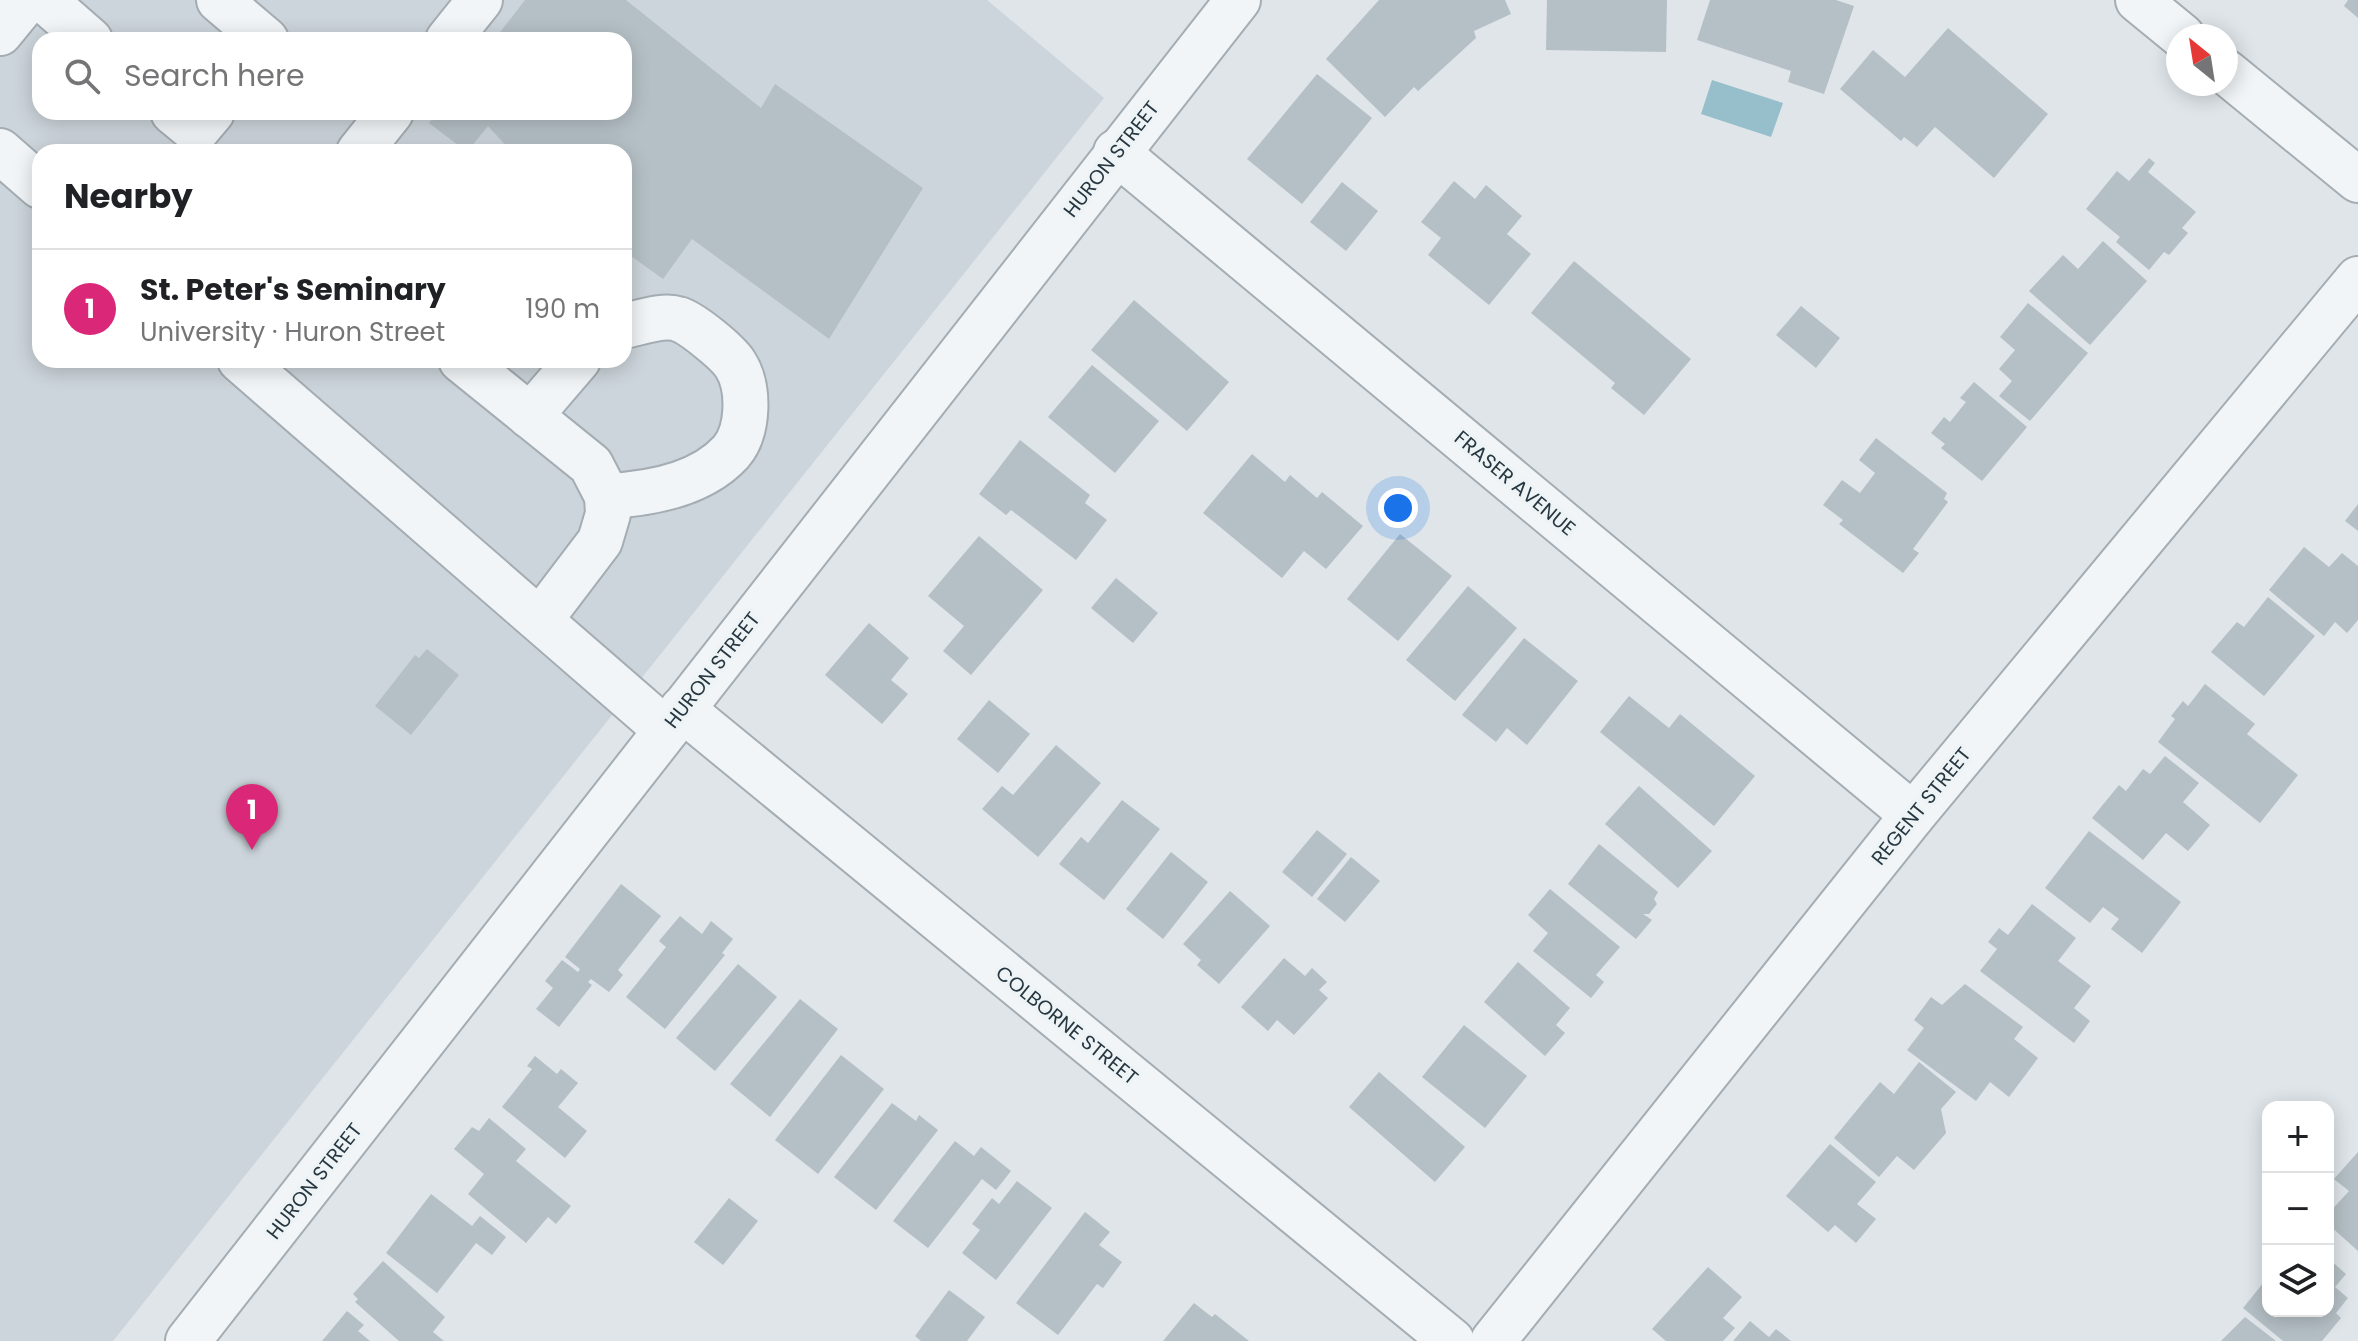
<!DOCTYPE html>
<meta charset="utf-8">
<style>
body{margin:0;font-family:Poppins,sans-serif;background:#f6f6f6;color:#202124}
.controls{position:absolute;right:24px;bottom:24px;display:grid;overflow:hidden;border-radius:16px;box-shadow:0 4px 20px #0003}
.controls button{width:72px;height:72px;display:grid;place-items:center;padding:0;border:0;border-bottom:2px solid #e0e0e0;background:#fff;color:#202124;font:40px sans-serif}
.compass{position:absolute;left:2166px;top:24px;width:72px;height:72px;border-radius:50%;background:#fff;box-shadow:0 4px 20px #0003;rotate:330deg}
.you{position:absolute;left:1398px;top:508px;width:28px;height:28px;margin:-20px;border:6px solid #fff;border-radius:50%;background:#1a73e8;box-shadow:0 0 0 12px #1a73e833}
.badge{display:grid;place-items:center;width:52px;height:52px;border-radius:50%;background:#db2777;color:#fff;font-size:26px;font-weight:700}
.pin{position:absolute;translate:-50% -66px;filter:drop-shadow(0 2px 4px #0008)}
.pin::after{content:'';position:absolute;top:42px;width:28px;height:24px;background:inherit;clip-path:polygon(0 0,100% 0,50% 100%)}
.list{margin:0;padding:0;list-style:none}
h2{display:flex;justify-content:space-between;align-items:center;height:104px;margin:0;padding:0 32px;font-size:34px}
h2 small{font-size:26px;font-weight:400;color:#757577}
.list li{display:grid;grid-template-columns:52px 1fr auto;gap:24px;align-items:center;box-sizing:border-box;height:120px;padding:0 32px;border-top:2px solid #e0e0e0}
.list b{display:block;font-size:30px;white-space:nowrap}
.list p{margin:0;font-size:26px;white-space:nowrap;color:#757577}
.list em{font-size:26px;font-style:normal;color:#757577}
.icon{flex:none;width:44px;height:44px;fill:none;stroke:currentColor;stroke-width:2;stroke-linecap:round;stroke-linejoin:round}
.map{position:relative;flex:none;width:2358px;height:1341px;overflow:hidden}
.search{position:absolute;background:#fff;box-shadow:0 4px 20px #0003;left:32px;top:32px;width:600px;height:88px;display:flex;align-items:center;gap:20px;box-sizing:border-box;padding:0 28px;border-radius:24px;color:#757577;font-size:30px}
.panel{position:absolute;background:#fff;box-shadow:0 4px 20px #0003;left:32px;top:144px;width:600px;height:224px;border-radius:24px}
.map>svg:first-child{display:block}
</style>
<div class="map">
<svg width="2358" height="1341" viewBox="0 0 2358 1341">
<rect width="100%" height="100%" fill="#dfe5e9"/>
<path fill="#ccd5db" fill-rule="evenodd" d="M0 0H987L1104 98 113 1341H0ZM40 40H624V112H40ZM40 152H624V360H40Z"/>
<polygon fill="#97bfcb" points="1712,80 1783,103 1771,137 1701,114"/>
<g fill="#b5c0c6">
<polygon points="525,0 626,0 761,108 775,84 923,188 829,339 692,239 663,279 624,251 624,152 507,152 509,149 488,126 467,152 429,123 438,112 624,112 624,40 494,40"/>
<polygon points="1379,0 1505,0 1511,14 1474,31 1476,38 1418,91 1414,87 1385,117 1326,59"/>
<polygon points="1547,0 1667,0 1666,52 1546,50"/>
<polygon points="1710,0 1836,0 1854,6 1824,94 1788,82 1791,71 1697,40"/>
<polygon points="2348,0 2358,0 2358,18 2344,6"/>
<polygon points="1948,28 2048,114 1994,178 1935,127 1917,147 1904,137 1901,141 1840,89 1873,50 1905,77"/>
<polygon points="1317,74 1372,118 1302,204 1247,159"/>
<polygon points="2149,158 2155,163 2148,172 2196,212 2182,228 2188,233 2169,255 2164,252 2149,270 2116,242 2120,237 2086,209 2117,171 2129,181"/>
<polygon points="1454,181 1475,199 1486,185 1522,216 1507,234 1531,254 1489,305 1428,255 1441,238 1421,222"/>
<polygon points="1342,182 1378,211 1346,251 1310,222"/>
<polygon points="2103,241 2147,281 2090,345 2029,291 2063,255 2078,269"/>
<polygon points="1574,261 1691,359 1644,415 1611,388 1615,383 1531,313"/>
<polygon points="1134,300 1229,382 1187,431 1091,350"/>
<polygon points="2028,303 2088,353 2030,421 1999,396 2012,381 1999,369 2015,350 2000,337"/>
<polygon points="1801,306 1840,338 1816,368 1776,335"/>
<polygon points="1092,365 1159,421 1115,473 1048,417"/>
<polygon points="1974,382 2027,427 1982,481 1941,448 1945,444 1931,433 1944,417 1950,422 1966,402 1960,398"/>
<polygon points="1876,438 1947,493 1944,499 1948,502 1913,549 1919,553 1903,573 1839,524 1843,520 1823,505 1842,480 1860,493 1875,473 1859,460"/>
<polygon points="1020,440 1090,495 1085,503 1107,520 1076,560 1011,510 1006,515 979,494"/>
<polygon points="1252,454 1285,482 1290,475 1317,498 1322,492 1363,526 1326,569 1304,551 1282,578 1203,513"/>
<polygon points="2358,504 2358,531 2345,521"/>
<polygon points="1400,534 1452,576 1398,641 1347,599"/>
<polygon points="979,536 1043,590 971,675 943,651 964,626 928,596"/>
<polygon points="2304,547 2329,567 2342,553 2358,566 2358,620 2347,633 2335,622 2324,636 2269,590"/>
<polygon points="1116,578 1158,613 1133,643 1091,608"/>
<polygon points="1468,586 1517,628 1455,701 1406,660"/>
<polygon points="2268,597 2315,636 2264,696 2211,652 2237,622 2244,627"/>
<polygon points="869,623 909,658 891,680 908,694 882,724 825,675"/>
<polygon points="1524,638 1578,681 1527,745 1507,728 1496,742 1462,715"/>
<polygon points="427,649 459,675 411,735 375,706 415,655 419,658"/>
<polygon points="2205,684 2255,724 2247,734 2298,775 2260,823 2158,742 2175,719 2171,716 2183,701 2188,706"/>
<polygon points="1629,696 1669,728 1680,714 1755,776 1714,826 1600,732"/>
<polygon points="989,700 1030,734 998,773 957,739"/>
<polygon points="1056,745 1101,783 1038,857 982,809 1002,786 1013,795"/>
<polygon points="2165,756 2199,783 2183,802 2210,825 2188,851 2166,833 2143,860 2092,818 2119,785 2126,791 2143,769 2150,774"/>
<polygon points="1639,786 1712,851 1678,888 1605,824"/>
<polygon points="1122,800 1160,829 1104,900 1059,864 1081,837 1088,843"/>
<polygon points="1317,830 1347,854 1312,897 1282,872"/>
<polygon points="2089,831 2181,902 2142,953 2111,929 2119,919 2103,907 2090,923 2045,888"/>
<polygon points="1599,844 1658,892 1654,899 1657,904 1649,914 1643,914 1652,920 1636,939 1568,884"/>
<polygon points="1171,852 1208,882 1163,939 1126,909"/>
<polygon points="1351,857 1380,881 1345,922 1317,899"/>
<polygon points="621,884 661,916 618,970 623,975 609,992 591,979 588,982 592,985 559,1027 536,1009 553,988 545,981 562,960 578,972 580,969 565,957"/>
<polygon points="1550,889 1620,947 1596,975 1604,982 1591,998 1533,951 1548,933 1528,915"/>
<polygon points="1230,891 1270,926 1219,984 1197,965 1201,960 1183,944"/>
<polygon points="2032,904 2076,938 2058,961 2091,986 2074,1008 2090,1021 2074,1043 1980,971 1997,949 1988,942 1999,928 2008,935"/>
<polygon points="680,916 702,934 711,921 733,939 722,953 725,955 665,1029 626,997 666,947 659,941"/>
<polygon points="1284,958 1305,976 1312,968 1327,982 1319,990 1328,998 1294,1035 1277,1020 1268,1031 1241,1007"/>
<polygon points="1518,962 1570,1008 1556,1025 1565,1033 1545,1056 1484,1002"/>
<polygon points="738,964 777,997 715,1071 676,1038"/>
<polygon points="1965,984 2023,1027 2014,1039 2038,1058 2009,1097 1990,1082 1976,1101 1907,1050 1924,1028 1914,1020 1931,997 1942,1005"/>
<polygon points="800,999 838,1029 770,1117 730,1084"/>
<polygon points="1464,1025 1527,1076 1485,1128 1422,1077"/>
<polygon points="841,1055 884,1089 818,1174 775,1140"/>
<polygon points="535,1056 557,1074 561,1069 578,1083 558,1107 587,1131 565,1158 502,1107 532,1069 527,1066"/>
<polygon points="1919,1062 1956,1092 1941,1109 1946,1133 1914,1170 1897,1156 1879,1177 1834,1138 1880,1082 1894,1094"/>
<polygon points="1379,1072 1465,1147 1435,1182 1349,1107"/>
<polygon points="892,1103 916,1121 919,1115 938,1130 876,1210 834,1177"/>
<polygon points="489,1118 526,1149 516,1161 571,1206 556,1224 548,1217 526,1243 468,1194 484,1174 454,1149 472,1127 479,1131"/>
<polygon points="955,1141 974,1156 981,1147 1011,1171 996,1190 982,1179 928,1248 893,1221"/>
<polygon points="1830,1144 1876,1182 1857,1204 1876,1219 1856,1243 1835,1225 1828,1232 1786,1196"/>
<polygon points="2358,1152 2358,1251 2328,1224 2328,1214 2349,1191 2334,1179"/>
<polygon points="1017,1181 1052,1208 996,1280 962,1253 980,1230 972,1224 992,1198 999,1204"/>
<polygon points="431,1194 472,1226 480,1216 506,1237 492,1255 476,1243 437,1293 386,1253"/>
<polygon points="729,1198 758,1221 723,1265 694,1242"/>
<polygon points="1085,1212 1110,1232 1099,1245 1122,1262 1103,1288 1097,1284 1058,1335 1016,1303"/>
<polygon points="2328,1258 2346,1274 2335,1287 2348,1298 2336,1313 2341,1318 2322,1341 2283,1341 2243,1308 2268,1277 2268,1311 2328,1311"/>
<polygon points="383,1261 445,1317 433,1332 444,1341 399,1341 355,1302 358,1299 353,1294"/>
<polygon points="1708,1267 1742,1297 1723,1318 1735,1328 1723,1341 1666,1341 1652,1329"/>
<polygon points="949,1290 985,1317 967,1341 921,1341 915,1336"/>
<polygon points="1194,1303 1212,1317 1215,1314 1249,1341 1163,1341"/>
<polygon points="347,1311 364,1325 358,1331 370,1341 322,1341"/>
<polygon points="2245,1317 2276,1341 2221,1341"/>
<polygon points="1750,1321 1769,1337 1776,1329 1791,1341 1733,1341"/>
</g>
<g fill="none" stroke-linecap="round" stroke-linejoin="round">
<defs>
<g id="minor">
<polyline points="44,0 90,40"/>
<polyline points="219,0 266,40"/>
<polyline points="2138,0 2182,36"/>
<polyline points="0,33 27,0"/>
<polyline points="448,40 480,0"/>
<polyline points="2226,72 2358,180"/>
<polyline points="173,112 196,131 212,112"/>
<polyline points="0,151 40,186"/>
<polyline points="359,152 391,112"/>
<polyline points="1116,152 1913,815"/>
<polyline points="240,360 666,730"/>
<polyline points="461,360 591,465 607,496 608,514 600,541 540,620"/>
<polyline points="530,416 578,360"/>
<path d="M607 496C649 494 701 485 731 452 749 431 750 387 735 364 727 352 692 323 678 319 663 314 639 323 624 326"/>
<polyline points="682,709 1452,1341"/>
<polyline points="188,1341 1238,0"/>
<polyline points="1493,1341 1913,815 2358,279"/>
</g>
</defs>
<use href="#minor" stroke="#a4adb3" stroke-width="48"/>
<use href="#minor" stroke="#f1f5f7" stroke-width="44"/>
</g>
<g text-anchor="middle" stroke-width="7" stroke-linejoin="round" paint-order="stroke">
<g font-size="20" fill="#273741" stroke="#eef4f6">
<text transform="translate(1111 159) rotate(-52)" y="7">HURON STREET</text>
<text transform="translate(1515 483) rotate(40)" y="7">FRASER AVENUE</text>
<text transform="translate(712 670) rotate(-52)" y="7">HURON STREET</text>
<text transform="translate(1921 806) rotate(-51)" y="7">REGENT STREET</text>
<text transform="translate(1067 1025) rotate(39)" y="7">COLBORNE STREET</text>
<text transform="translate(314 1181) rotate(-52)" y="7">HURON STREET</text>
</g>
</g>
</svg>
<div class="controls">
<button>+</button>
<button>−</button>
<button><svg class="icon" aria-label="layers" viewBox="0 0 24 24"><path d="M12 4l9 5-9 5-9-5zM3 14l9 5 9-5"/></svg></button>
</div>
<svg class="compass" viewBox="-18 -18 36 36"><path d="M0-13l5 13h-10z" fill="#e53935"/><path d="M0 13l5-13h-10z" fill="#757577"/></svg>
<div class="you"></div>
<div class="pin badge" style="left:252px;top:850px">1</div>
<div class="search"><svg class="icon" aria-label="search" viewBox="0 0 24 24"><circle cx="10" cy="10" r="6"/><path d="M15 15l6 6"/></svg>Search here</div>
<section class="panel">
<h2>Nearby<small></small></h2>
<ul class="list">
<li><span class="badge">1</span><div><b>St. Peter's Seminary</b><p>University · Huron Street</p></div><em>190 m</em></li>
</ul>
</section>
</div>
